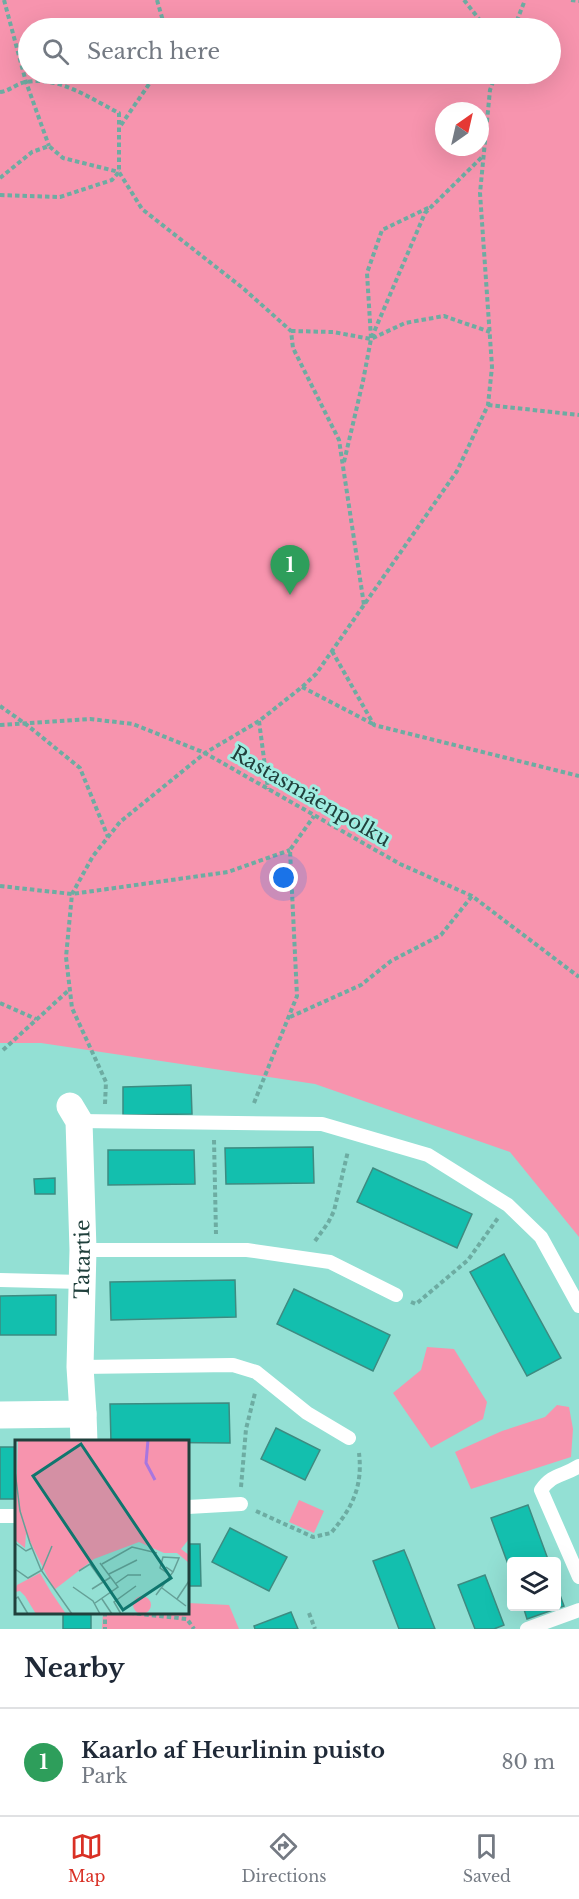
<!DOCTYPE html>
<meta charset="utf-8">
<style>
body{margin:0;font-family:"Libre Baskerville",serif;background:#f2f2f3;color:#1f2937}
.controls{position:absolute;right:18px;bottom:18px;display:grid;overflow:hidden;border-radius:6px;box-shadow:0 6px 24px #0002}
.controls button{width:54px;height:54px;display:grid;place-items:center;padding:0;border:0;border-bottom:2px solid #e0e1e3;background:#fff;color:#1f2937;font:30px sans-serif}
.compass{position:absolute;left:435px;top:102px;width:54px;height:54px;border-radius:50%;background:#fff;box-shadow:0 6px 24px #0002;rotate:34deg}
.you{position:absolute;left:284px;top:878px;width:21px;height:21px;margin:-15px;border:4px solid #fff;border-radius:50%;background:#1a73e8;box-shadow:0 0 0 9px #1a73e833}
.badge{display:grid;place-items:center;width:39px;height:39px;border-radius:50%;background:#d93025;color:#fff;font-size:20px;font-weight:700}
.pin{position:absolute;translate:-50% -50px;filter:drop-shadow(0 2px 3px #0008)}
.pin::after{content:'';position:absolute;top:32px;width:21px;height:18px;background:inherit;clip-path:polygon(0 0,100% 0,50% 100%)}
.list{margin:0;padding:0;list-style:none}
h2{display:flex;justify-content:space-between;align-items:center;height:78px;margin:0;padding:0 24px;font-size:26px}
h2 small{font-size:20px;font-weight:400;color:#747a83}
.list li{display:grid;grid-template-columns:39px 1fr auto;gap:18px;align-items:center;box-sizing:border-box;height:108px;padding:0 24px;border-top:2px solid #e0e1e3}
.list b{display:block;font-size:22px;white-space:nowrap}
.list p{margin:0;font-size:20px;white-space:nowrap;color:#747a83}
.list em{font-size:20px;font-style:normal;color:#747a83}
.icon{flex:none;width:33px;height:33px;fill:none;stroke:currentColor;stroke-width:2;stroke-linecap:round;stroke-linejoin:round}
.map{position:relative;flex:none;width:579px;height:1629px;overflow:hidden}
.search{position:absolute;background:#fff;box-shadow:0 6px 24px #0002;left:18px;right:18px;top:18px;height:66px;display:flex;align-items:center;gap:15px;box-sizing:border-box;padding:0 21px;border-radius:33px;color:#747a83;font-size:22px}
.sheet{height:186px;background:#fff}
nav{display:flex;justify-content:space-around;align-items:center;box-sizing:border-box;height:84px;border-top:2px solid #e0e1e3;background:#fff;font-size:16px;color:#747a83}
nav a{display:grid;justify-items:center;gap:3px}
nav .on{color:#d93025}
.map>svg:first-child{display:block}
</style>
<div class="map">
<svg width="579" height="1629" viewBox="0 0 579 1629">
<rect width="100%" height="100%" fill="#93e0d4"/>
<g fill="#f794ae" fill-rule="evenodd">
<path d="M0 0H579V1237L510 1152 315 1084 41 1043H0ZM550 28V74H28V28ZM444 111H480V147H444Z"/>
<polygon points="427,1347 454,1349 487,1402 483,1419 431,1448 393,1393 421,1370"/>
<polygon points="557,1405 569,1407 573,1429 571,1457 471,1489 455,1452 502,1431 545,1417"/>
<polygon points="299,1500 324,1511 314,1533 289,1522"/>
<polygon points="188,1603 229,1605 239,1629 102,1629 103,1613 188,1612"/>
</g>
<g fill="#13bfae" stroke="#3e8b81" stroke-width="1.5">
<polygon points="191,1085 192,1114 123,1115 123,1087"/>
<polygon points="313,1147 314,1183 226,1184 225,1148"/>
<polygon points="108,1150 194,1150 195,1184 108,1185"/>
<polygon points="373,1168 472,1214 457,1248 357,1202"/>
<polygon points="55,1178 55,1194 35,1194 34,1179"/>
<polygon points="504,1254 561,1358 527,1376 470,1272"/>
<polygon points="235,1280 236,1317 111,1320 110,1282"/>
<polygon points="294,1289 390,1335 373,1371 277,1324"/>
<polygon points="56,1295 56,1335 0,1335 0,1296"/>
<polygon points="229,1403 230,1443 111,1442 110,1404"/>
<polygon points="276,1428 320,1450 305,1480 261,1459"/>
<rect x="0" y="1447" width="16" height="52"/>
<polygon points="528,1505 549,1562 512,1562 512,1575 491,1518"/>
<polygon points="230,1528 287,1557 269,1591 212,1562"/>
<polygon points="188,1544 200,1544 201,1586 188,1586"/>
<polygon points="404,1550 409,1562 435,1629 399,1629 373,1561"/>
<polygon points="485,1575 504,1625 494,1629 475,1629 458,1585"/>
<polygon points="556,1584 564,1606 527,1619 523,1606 556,1606"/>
<rect x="63" y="1612" width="28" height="17"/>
<polygon points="291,1612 298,1629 255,1629 254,1626"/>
</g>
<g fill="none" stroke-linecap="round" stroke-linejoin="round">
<g stroke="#6daca2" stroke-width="4" stroke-dasharray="4.5 3" stroke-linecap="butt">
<polyline points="4,0 26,82 49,146"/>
<polyline points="157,0 165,28"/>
<polyline points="464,0 486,28"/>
<polyline points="571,0 579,1"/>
<polyline points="514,28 525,0"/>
<path d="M0 92C10 91 17 83 26 82 60 76 91 99 119 113V172L142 209 244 289 291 331 293 348 339 440 364 605"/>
<polyline points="121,125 156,74"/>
<polyline points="0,178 32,152 49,146 63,158 119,172"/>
<polyline points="0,195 60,197 112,180 119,172"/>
<polyline points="291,331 333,332 371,339 405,323 444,316 490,332"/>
<polyline points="371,338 367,273 382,230 432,206"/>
<polyline points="488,405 579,415"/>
<polyline points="344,462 363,381 371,339 425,213 482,157"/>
<polyline points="332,651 374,725 579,776"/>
<polyline points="302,687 373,724"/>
<polyline points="0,706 27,725 80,768 108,837"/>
<polyline points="259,721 268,789"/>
<polyline points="0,725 90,719 133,724 205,753 400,864 472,896 579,977"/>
<polyline points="0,886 72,894 228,872 290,850"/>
<polyline points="0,1003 36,1019"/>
<polyline points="290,1017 361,985 391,961 441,935 472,896"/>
<polyline points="3,1050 69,990"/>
<polyline points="254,1103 297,996 290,850 314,816"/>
<polyline points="105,1104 106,1082 72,1008 66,957 72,894 93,856 120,822 205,753 259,721 302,687 316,674 457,471 488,405 492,367 480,193 490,90 496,74"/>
<polyline points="214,1140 216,1234"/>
<polyline points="315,1241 328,1223 334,1211 348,1151"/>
<polyline points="411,1302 416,1304 468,1260 498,1218"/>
<polyline points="241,1487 246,1429 255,1393"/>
<path d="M256 1511 313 1537 331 1533C352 1508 363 1487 359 1453"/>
<polyline points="105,1612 105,1629"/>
<polyline points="122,1612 187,1619 194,1629"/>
<polyline points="309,1613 315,1629"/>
</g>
<g stroke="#fff" stroke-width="14">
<polyline points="79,1121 322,1124 428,1155 508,1205 541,1237 579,1306"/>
<polyline points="83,1250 247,1250 330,1262 396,1295"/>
<polyline points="0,1280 82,1282"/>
<polyline points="80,1367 233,1365 256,1372 307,1413 349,1438"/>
<path d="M579 1466C562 1477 553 1473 541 1490L579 1577"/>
<polyline points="188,1507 241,1504"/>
<polyline points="0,1516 16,1516"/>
<polyline points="527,1629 579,1610"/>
</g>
<g stroke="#fff" stroke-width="27">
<polyline points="83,1414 84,1442"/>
<path id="s1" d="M0 1415 83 1414 80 1367 83 1250 79 1121 70 1106"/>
</g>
</g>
<g text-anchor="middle" stroke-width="6" stroke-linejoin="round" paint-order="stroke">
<g font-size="20" fill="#20403c" stroke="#a0ede1">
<text transform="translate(311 796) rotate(30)" y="7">Rastasmäenpolku</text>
<text dy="7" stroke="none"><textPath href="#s1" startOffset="238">Tatartie</textPath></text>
</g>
</g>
<g transform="translate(15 1440)">
<rect width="174" height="174" fill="#93e0d4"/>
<path d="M3 0H174V99L166 109 174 115V123L162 113H149L124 102 79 119 39 150 11 93 10 108 0 100ZM25 133 36 152 51 174H21L10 156 5 151 0 152 2 145ZM118 165a9 9 0 1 1 18 0a9 9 0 1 1-18 0Z" fill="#f794ae"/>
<path fill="none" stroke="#a776df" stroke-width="3" d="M133 0 131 23 140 40"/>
<path fill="none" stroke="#65a097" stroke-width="1.5" d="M0 31 5 71 15 103 26 130 57 174M0 103 11 111 17 108M87 124 117 107 142 113M0 129 13 138 27 130 37 106M64 131 75 124 88 142M94 134 122 120M155 135 145 128 148 117 164 118 158 132M100 144 113 135H126M58 147 78 161 85 174M147 148 171 166M77 149 96 137M141 155 158 132 151 127M0 159 3 157 13 174M87 159 97 174M162 159 174 141M80 163 103 147 85 123M106 174 99 162 121 146"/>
<path fill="#0f766e" fill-opacity="0.15" stroke="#0f766e" stroke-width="3" d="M66 4 156 138 108 170 18 36Z"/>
<rect width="174" height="174" fill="none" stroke="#20403c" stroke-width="3"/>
</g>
</svg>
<div class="controls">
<button><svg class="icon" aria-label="layers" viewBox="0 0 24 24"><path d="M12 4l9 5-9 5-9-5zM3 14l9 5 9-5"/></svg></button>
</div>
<svg class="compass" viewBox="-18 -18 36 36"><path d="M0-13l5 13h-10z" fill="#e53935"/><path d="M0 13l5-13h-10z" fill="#747a83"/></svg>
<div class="you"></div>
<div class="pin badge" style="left:290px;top:595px;background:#2e9e5b">1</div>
<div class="search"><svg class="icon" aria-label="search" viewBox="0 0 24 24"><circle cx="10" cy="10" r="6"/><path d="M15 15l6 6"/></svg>Search here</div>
</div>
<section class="sheet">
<h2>Nearby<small></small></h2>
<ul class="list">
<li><span class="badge" style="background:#2e9e5b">1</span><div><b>Kaarlo af Heurlinin puisto</b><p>Park</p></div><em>80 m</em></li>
</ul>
</section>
<nav>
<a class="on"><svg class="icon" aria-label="map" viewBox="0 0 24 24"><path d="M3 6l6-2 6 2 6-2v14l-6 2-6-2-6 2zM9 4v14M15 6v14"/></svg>Map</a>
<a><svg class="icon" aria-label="directions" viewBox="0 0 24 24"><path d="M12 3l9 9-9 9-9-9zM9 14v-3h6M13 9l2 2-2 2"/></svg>Directions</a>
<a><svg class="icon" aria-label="saved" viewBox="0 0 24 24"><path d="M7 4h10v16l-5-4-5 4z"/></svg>Saved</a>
</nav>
